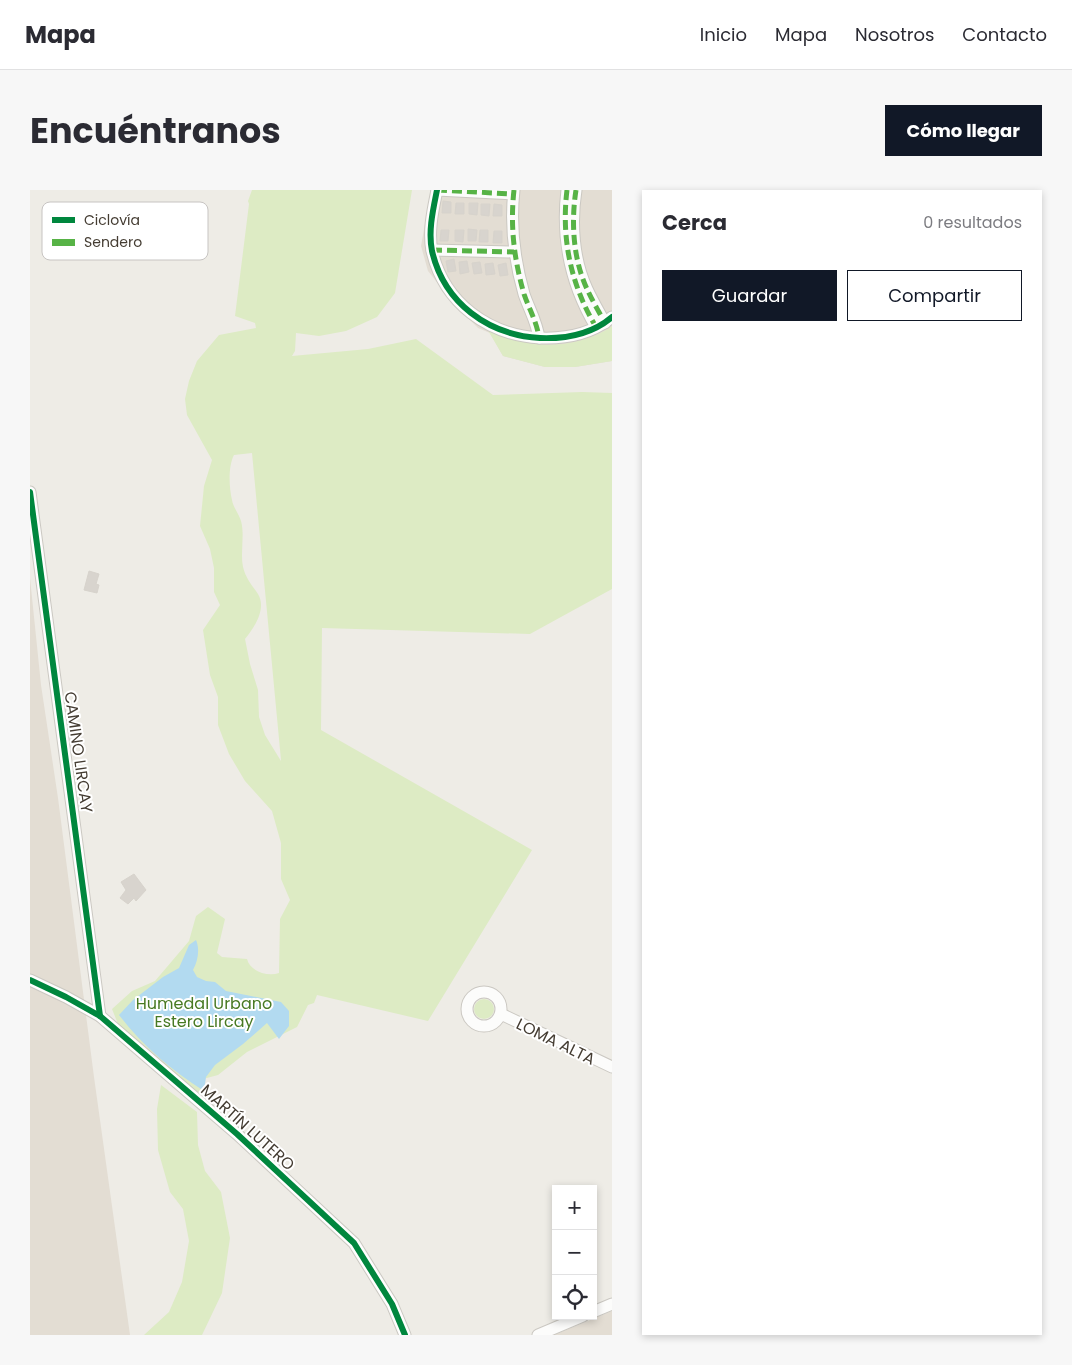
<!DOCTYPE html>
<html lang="es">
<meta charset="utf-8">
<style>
body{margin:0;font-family:Poppins,sans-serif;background:#f7f7f7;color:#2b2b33}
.controls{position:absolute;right:15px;bottom:15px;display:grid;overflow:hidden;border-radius:0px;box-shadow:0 2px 8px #0003}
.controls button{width:45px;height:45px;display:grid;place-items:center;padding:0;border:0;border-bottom:1px solid #e1e1e2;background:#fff;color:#2b2b33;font:25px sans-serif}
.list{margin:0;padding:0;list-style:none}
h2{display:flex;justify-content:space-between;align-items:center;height:65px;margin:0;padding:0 20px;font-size:21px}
h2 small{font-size:16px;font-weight:400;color:#7c7c81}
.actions{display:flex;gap:10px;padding:15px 20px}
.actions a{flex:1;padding:11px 0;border:1px solid #111827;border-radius:0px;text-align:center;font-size:18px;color:#111827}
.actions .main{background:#111827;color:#fff}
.icon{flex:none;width:28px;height:28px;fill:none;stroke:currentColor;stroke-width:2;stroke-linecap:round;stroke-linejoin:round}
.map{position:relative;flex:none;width:582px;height:1145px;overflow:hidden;border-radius:0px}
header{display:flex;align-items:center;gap:30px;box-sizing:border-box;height:70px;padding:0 25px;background:#fff;border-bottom:1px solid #e1e1e2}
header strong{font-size:24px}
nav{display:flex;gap:28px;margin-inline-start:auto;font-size:18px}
.intro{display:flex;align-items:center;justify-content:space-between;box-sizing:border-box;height:120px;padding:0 30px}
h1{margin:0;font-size:35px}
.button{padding:12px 22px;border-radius:0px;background:#111827;color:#fff;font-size:18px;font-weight:700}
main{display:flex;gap:30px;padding:0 30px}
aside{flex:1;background:#fff;border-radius:0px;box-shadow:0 2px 8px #0003}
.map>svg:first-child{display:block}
</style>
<header>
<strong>Mapa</strong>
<nav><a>Inicio</a><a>Mapa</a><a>Nosotros</a><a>Contacto</a></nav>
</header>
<div class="intro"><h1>Encuéntranos</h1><a class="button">Cómo llegar</a></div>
<main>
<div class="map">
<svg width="582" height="1145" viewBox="0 0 582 1145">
<rect width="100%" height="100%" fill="#eeece6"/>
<g fill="#e3ddd3">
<polygon points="401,0 582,0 582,171 545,177 515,177 473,166 460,143 448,138 427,117 398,81 391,56"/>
<polygon points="0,388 11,495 28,608 64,887 100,1145 0,1145"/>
<polygon points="582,1121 582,1145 524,1145"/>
</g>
<g fill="#ddebc4" fill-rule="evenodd">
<path d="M222 0H382L365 103 347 127 316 141 289 146 266 143 265 161 262 166 338 159 386 149 463 205 552 202 582 203V399L500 444 292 438 291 540 502 660 398 831 287 805 284 813 278 815 267 837 217 862 188 885 173 889 170 908 131 870 88 834 82 819 102 801 125 791 159 751 166 726 178 717 195 729 187 763 192 767 217 769C220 781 237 787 249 783L250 729 260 710 251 689V653L242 621 215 591 199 564 188 535V507L180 485 173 440 190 415 184 402V378L180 359 170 336 174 296 182 270 157 225 155 209 159 191 167 171 189 145 226 138 225 133 205 126 219 14 218 11ZM222 263 251 570V571L235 545 229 527 228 500 220 474 215 449C224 438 237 419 228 404 222 395 216 389 213 377 210 362 215 346 211 331 209 324 203 317 202 310 199 298 198 276 204 265Z"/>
<path d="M582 136V171L545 177H515L473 166 456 137C473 144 489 151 508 154 530 157 564 150 582 136Z"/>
<circle cx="454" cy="819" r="10"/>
<polygon points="131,895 167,922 168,955 175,981 191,1002 200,1048 192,1103 172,1145 114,1145 139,1122 152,1092 159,1051 153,1019 140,1002 128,960 127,919"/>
</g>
<path fill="#b2daf0" d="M166 750C170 759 168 771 163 780L167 787 176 791 185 792 196 801 251 812 259 821V836L249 849 237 833 213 854 185 875 176 887 174 901C141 880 113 856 89 825L103 810 133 787 149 778 159 755Z"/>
<g fill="#d8d4ce" stroke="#d7d3cc">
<polygon points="413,11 421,12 421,23 412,23"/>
<polygon points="426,13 434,13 434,24 425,24"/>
<polygon points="439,13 448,13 447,25 439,24"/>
<polygon points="451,14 460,14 459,26 451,25"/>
<polygon points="464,14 472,15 472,26 463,26"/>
<polygon points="438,39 447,40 446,51 438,51"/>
<polygon points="411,40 419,40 418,51 410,51"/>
<polygon points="425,40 434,40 433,52 425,51"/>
<polygon points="450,40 458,40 458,52 449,52"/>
<polygon points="464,41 472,41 472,53 463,53"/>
<polygon points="424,69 426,81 418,82 416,71"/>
<polygon points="437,71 439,82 430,84 429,72"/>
<polygon points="450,72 452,83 444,84 442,73"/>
<polygon points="463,73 465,84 456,85 455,74"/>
<polygon points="476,73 478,85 470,86 468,75"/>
<polygon points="59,381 69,384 66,394 69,395 67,403 54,400"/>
<polygon points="104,684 116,700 106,711 104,708 98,714 90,708 96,700 91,692"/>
</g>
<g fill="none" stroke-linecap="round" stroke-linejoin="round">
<defs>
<g id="minor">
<path d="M407 0C403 20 398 41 402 61 414 113 458 145 510 148 536 149 562 144 582 127"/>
<polyline points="407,0 483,4"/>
<path d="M484 0C480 36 484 69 494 104 499 119 507 132 509 148"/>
<path d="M537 0C531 49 541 95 566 137"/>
<path d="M546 0C541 32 543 69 557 99 562 110 569 122 575 133"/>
<polyline points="402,60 484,62"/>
<polyline points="0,302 70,826"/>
<polyline points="0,790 36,807 70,826 207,944 324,1053 362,1114 375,1145"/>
<circle cx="454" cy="819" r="17"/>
<polyline points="471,824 582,877"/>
<polyline points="563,1122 582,1114"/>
<polyline points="508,1145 553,1126"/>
</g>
</defs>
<use href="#minor" stroke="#cbc8c2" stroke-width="13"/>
<use href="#minor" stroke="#fcfcfb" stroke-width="11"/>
<g stroke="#57b346" stroke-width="5" stroke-dasharray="10 5" stroke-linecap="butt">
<polyline points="407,0 483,4"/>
<path d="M484 0C480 36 484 69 494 104 499 119 507 132 509 148"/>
<path d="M537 0C531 49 541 95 566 137"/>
<path d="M546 0C541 32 543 69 557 99 562 110 569 122 575 133"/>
<polyline points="402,60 484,62"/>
</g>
<defs>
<g id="cycleway">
<path d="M407 0C403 20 398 41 402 61 414 113 458 145 510 148 536 149 562 144 582 127"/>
<polyline points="0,302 70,826"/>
<polyline points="0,790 36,807 70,826 207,944 324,1053 362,1114 375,1145"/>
</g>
</defs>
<use href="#cycleway" stroke="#fff" stroke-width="9"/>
<use href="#cycleway" stroke="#00873e" stroke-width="6"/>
</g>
<g text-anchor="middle" stroke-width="4" stroke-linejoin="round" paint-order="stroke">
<g font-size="16" fill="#443c32" stroke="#fff">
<text transform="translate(49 562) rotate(82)" y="6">CAMINO LIRCAY</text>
<text transform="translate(526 851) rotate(26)" y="6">LOMA ALTA</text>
<text transform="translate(218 937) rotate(42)" y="6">MARTÍN LUTERO</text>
</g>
<g font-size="16" fill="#477923" stroke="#fff">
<text x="174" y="819">Humedal Urbano<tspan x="174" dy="18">Estero Lircay</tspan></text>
</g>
</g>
<rect x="12" y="12" width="166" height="58" rx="8" fill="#fff" stroke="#c7c4c2" stroke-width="1"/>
<rect x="22" y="27" width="23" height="6" fill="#00873e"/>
<rect x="22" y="49" width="23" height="7" fill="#57b346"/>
<g font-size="14" fill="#443c32">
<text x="54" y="35">Ciclovía</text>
<text x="54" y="57">Sendero</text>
</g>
</svg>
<div class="controls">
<button>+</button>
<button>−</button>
<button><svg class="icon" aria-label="locate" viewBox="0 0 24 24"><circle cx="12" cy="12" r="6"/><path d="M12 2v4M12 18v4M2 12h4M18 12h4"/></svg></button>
</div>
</div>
<aside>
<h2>Cerca<small>0 resultados</small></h2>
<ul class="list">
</ul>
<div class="actions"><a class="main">Guardar</a><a>Compartir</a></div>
</aside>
</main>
